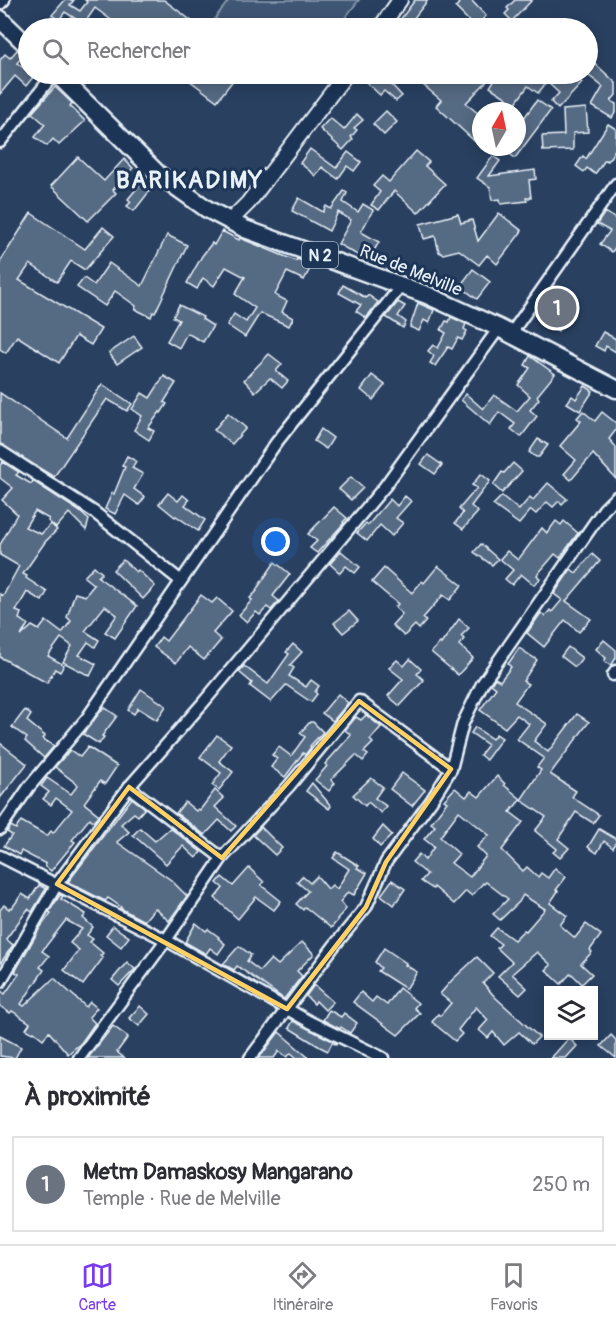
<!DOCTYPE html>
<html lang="fr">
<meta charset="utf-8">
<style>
body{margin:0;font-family:Pangolin,sans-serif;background:#f7f7f7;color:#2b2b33}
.controls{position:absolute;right:18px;bottom:18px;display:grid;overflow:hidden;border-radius:0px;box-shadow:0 3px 15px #0003}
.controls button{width:54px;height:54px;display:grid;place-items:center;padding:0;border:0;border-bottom:2px solid #e1e1e2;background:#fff;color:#2b2b33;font:30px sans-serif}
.compass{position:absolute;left:472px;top:102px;width:54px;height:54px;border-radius:50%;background:#fff;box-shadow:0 3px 15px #0003;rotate:9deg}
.you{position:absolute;left:276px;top:542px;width:21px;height:21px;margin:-15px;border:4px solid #fff;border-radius:50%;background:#1a73e8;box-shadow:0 0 0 9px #1a73e833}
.badge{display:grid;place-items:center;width:39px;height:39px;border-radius:50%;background:#7c3aed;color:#fff;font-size:20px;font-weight:700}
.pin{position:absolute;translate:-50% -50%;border:3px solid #fff;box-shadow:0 2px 6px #0006}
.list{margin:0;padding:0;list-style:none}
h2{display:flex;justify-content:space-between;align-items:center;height:78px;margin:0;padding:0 24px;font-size:26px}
h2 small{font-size:20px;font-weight:400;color:#7c7c81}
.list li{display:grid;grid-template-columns:39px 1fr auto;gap:18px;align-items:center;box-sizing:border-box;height:96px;margin:0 12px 12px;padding:0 12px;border:2px solid #e1e1e2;border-radius:0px}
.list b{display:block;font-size:22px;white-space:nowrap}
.list p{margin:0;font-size:20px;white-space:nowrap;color:#7c7c81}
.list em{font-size:20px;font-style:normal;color:#7c7c81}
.icon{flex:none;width:33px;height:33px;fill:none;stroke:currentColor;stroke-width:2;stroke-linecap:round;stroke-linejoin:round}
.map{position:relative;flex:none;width:616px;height:1058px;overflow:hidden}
.search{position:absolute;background:#fff;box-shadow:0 3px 15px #0003;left:18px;right:18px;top:18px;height:66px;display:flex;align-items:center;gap:15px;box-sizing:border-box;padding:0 21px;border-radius:33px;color:#7c7c81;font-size:22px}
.sheet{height:186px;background:#fff}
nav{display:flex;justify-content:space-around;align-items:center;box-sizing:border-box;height:84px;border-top:2px solid #e1e1e2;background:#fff;font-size:16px;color:#7c7c81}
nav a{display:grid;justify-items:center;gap:3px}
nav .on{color:#7c3aed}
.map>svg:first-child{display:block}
</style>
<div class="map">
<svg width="616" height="1058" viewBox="0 0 616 1058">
<rect width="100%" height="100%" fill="#294061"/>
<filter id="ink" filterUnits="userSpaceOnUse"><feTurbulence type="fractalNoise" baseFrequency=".0167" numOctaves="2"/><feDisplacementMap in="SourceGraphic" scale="12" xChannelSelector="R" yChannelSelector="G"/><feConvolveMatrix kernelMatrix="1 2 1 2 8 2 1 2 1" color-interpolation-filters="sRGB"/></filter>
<g filter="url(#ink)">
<polygon fill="#415774" stroke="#94a4b6" stroke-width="1.5" points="229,0 359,0 337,28 228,28 215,18"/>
<g fill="#556a83" stroke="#e8f1f8" stroke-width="1.5" fill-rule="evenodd">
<polygon points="65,0 74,0 70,5 80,11 87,2 85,0 164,0 201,28 122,28 95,8 84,24 65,12 59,20 52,15"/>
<polygon points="415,0 428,0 413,19 416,21 410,28 394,28"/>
<polygon points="456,0 471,0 486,16 475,27 455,7 459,4"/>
<polygon points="515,0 532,0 512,21 505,14 509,10 507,8"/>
<polygon points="17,50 24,55 17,63 34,76 26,86 15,76 0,94 0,60 5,54 10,58"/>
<polygon points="588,57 616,83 616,95 611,101 616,104 616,111 612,118 592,106 603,87 588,75"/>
<polygon points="181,74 238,74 217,101"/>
<polygon points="372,74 389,74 395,78 390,83 402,96 396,101 384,91 380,95 365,81"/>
<polygon points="410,74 481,74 488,80 466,103 481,116 481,147 436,106 441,100"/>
<polygon points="498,74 504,78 507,74 573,74 582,83 558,109 551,102 559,93 547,82 538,93 528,86 510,111 498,111 507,98 490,87"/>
<polygon points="55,87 72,103 70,106 85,121 59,145 53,139 47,146 35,137 45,124 32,113"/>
<polygon points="537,100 551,110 515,158 501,147 517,147 517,135 522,129 518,126"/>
<polygon points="586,108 588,132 573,133 573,150 543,151 542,136 564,135 563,110"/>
<polygon points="386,111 397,122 384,135 373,124"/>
<polygon points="357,114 363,120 354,128 357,130 351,137 353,139 343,150 320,129 330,118 344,130"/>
<polygon points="608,124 616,129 616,148 608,161 605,160 595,174 587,168 584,172 576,166 583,156 586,159"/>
<polygon points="310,149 336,168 348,152 361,162 354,171 347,166 338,179 322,167 316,176 300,163"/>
<polygon points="416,151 429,162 425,166 445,184 418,213 394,191 379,210 371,205 380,192 373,186 382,176 389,182"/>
<polygon points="493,156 500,161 489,176 535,170 536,179 529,180 531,198 526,198 527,201 501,204 500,199 492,200 490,187 477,178"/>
<polygon points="78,157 104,181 124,159 133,168 113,190 116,193 88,221 51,186"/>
<polygon points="143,181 152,188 134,211 127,206 131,202 128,199"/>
<polygon points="344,191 347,193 343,202 358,212 363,204 373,210 361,232 379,242 368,261 338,244 351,220 338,212 329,231 292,211 299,198 323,212 326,206 331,209"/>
<polygon points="605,212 616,219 616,246 612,252 600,244 610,231 597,224"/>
<polygon points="31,213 85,249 103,227 114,236 85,270 71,261 57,282 30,264 19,280 101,329 91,345 76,336 59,363 17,336 6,353 0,349 0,262"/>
<polygon points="499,213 522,231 497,264 487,255 479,265 459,250 443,254 439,252 435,236 424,239 420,224 458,214 461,223 472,220 478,241"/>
<polygon points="222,231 239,240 240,238 296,261 297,259 312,265 304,280 287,272 275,295 287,301 282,312 293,318 289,326 260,313 245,337 227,325 234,314 246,322 255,308 235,294 245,277 226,267 214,286 203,278 197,289 187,283 202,256 212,243 214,245"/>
<polygon points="167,235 187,245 155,313 153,312 151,317 135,309 136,306 115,291 105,306 77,287 84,278 94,285 109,263 142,286"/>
<polygon points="473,269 490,282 477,299 460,286"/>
<polygon points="343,285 366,298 368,295 378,302 366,318 356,311 361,305 339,293"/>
<polygon points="559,290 576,300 558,331 540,320 546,311 539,306 548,294 553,298"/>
<polygon points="398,302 405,306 398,316 406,322 403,328 386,317"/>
<polygon points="418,303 434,310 429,323 424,320 419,331 410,327"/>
<polygon points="179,305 203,317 202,319 213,326 203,342 187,333 179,348 167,341 179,320 173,317"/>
<polygon points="451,317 466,324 464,329 467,331 462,340 458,338 452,349 448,347 435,366 430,363 434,356 428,351 433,345 438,348 446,333 441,330 446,321 449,322"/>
<polygon points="603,332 616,339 616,352 606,346 604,351 595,346"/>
<polygon points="134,336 142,347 117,364 109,353"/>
<polygon points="269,354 282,364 276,371 288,381 282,388 270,378 255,392 244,380"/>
<polygon points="530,356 555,374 537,396 539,399 530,410 537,416 521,437 511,429 515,424 499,412 490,425 461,400 466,394 483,409 494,395 517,411 530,396 518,385 530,368 525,365"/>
<polygon points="372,375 385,385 373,400 361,390"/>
<polygon points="164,376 176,383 164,402 167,404 161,413 160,412 148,428 154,431 149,440 134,430 142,416 132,409 142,393 150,398"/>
<polygon points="102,384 132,404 127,411 107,399 54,477 0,444 0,393 67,438"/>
<polygon points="585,386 593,391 580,411 567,403 572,396 576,399"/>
<polygon points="583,411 595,421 602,412 616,423 616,430 609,439 616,447 616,479 593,454 571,480 564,474 576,460 560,446 581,421 577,418"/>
<polygon points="228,413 246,428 232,444 214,430"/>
<polygon points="321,429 333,438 326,449 314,441"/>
<polygon points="538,439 548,445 539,457 536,457 529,452"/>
<polygon points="428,455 442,465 435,474 421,464"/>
<polygon points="127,456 136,461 132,468 143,474 134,489 145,497 139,505 125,495 115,514 105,509 112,493 114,494 125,467 122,466"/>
<polygon points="3,462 19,472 16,475 31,484 33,481 79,511 89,520 86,530 69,513 56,528 48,521 49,519 35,511 25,527 41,534 51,524 57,530 45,542 23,574 27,576 26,578 47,592 42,601 27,592 16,611 21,613 19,619 28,624 21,636 32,626 39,630 46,621 62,633 71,621 67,617 75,593 85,596 94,585 84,577 94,566 102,573 98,577 137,606 115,638 105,632 117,615 105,606 85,631 99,640 95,647 88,642 79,655 96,664 90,676 63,662 72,646 61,638 48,656 64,665 60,672 55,669 47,683 0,657 0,594 3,596 19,566 0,555 0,545 17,514 2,500 13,488 0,478 0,465"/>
<polygon points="513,463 522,471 502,493 493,485 502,472 504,473"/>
<polygon points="481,474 490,481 471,506 478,512 463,529 455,523 463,513 459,509 477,488 472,485"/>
<polygon points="351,477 363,488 351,500 339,489"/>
<polygon points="548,483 567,499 562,504 559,501 553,507 547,502 536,514 531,510 519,524 493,505 502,496 519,510 530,497 533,500"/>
<polygon points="168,493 178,501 183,495 189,500 185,505 205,520 198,531 176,516 175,517 159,504"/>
<polygon points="405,496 411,501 396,518 403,523 392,536 380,525 367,541 357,533 366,523 368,525 390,499 397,506"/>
<polygon points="334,507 347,518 343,522 344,523 317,553 310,548 317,541 308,534"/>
<polygon points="556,521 561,525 564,521 578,533 560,558 555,554 537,575 540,579 534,585 521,574 512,585 505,579 513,570 500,559 507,551 518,560 542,528 547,533"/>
<polygon points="481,544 498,559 492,565 474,552"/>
<polygon points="341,551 360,567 355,573 346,566 340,573 330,564"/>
<polygon points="592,554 600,561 566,601 591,619 579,632 565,620 544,647 527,633 541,613 545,616 550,610 552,612 562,600 554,594 571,569 576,573"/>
<polygon points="123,560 136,572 138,570 155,586 143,599 113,570"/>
<polygon points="275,562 290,574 273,596 279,601 271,610 267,607 260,615 256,612 247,622 239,615 252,600 250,598 257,591 256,590"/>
<polygon points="438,566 462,585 450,600 443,595 423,618 426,621 419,629 415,625 404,636 392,625 402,614 395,607 398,604 372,582 384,568 412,593 422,581 424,583"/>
<polygon points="201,595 212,603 217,598 232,611 213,633 221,640 204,660 188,647 176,663 154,647 161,637 166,641"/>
<polygon points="349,611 358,621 343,633 334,623"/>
<polygon points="459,619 469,628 461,636 464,639 459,645 473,658 458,675 431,652 440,643 441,644"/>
<polygon points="604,640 616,650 616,658 611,666 604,661 606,658 596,649"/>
<polygon points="293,644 302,652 290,665 294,668 289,676 306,687 311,680 319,686 315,692 317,694 311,702 286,685 271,702 250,686 252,683 239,672 244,666 268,684 289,654 286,652"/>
<polygon points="568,647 582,658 575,667 561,656"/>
<polygon points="519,648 537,660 523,681 528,684 515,702 547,724 534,741 548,752 577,714 589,722 550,774 576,791 572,797 599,815 593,823 576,812 558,839 569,848 560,858 553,852 557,849 535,831 546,817 521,800 541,770 537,767 544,758 517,739 529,724 517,715 505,728 480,710 496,688 491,684 495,678 500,681 511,667 508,664"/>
<polygon points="410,659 421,669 417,674 424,680 400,706 388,696 403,679 389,668 397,660 404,666"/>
<polygon points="141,689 166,706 157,720 138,708 134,714 128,710"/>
<polygon points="338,694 348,703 333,721 322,713"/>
<polygon points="104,707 117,716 102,736 104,737 99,744 83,734"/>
<polygon points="25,710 31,715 27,721 45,736 43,739 54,746 44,758 25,741 27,738 12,727"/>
<polygon points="366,715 381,727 370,740 373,743 364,752 368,755 363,761 356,755 331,780 335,783 329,791 315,780 327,766 325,764 351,735 345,730 356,717 361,720"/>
<polygon points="310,722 313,722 323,732 310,746 311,747 305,755 303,753 285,777 271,767 277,759 272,755 279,747 291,756 305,737 300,733"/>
<polygon points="475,727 492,739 496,734 502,738 486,760 480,755 488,745 471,733"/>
<polygon points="217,735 231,745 219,761 233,772 219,790 212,785 221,773 200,757"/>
<polygon points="0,743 27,764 0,798"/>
<polygon points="88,747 117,766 105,784 100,781 84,803 99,815 94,822 90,818 72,840 75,842 51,871 45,866 46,864 21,851 19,855 4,846 12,835 7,832 11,826 16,829 21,821 47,836 51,831 53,833 72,810 56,798 51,805 43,799 49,792 41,786 47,778 71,794 78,785 55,767 70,750 80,757"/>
<polygon points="402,773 425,790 412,806 390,789"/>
<path d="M497 776 505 784 504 785 521 799 510 812 523 822 502 850 523 871 527 867 538 877 541 873 548 878 555 868 566 877 556 890 558 891 550 903 567 916 560 925 575 938 586 924 601 935 590 950 592 952 581 964 592 974 582 984 571 973 561 984 546 970 551 965 537 952 512 974 527 988 520 995 498 976 512 962 497 948 501 944 490 936 497 928 514 940 524 930 526 931 545 909 523 895 519 902 500 920 493 914 508 899 486 882 484 884 483 883 472 896 466 891 454 904 434 887 433 889 421 881 427 874 412 862 419 854 425 860 434 847 424 839 435 826 431 823 447 802 444 800 455 788 466 797 471 791 479 797ZM459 811 489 835 477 847 486 856 470 877 451 863 459 854 440 837Z"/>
<polygon points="371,778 383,787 375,798 386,806 381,813 368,802 365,806 353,795"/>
<polygon points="312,783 331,806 329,809 306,791"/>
<polygon points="215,790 224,798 215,807 236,826 231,831 219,820 205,835 176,813 185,802 196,811 198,809 200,810"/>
<polygon points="132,798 145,808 138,816 134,813 121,824 129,832 117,842 171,880 187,896 169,921 155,908 144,921 120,908 121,907 108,898 105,901 68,882"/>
<polygon points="383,826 392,835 380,847 373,839"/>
<polygon points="261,827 282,848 275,855 253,835"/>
<polygon points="140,828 155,841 170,828 201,852 196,858 183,846 166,864 133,835"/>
<polygon points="599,829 616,839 616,843 613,848 604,841 597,853 588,847"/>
<polygon points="337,852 359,866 357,868 367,873 354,895 348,892 340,902 346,909 337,919 338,920 331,928 305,907 303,910 296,904 308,891 297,882 302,876 310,883 317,876 328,889 332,885 337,889 349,869 333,858"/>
<polygon points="249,868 264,882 261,885 281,901 274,910 256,897 238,919 215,898 223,888 217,883 222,877 233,886"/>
<polygon points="392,880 405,889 394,905 381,895"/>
<polygon points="39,885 46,889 32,912 28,909 6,939 13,945 0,964 0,910 4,905 9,909 10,907 12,908 22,894 30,899"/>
<polygon points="60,895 63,896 61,899 86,914 83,918 93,927 87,935 93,939 90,942 103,953 100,956 103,958 83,985 64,970 79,950 70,943 82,929 66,920 42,951 49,956 40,967 44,970 21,1004 24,1006 54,978 86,1007 90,1002 97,1008 89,1017 95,1023 81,1043 68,1054 49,1032 43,1039 34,1032 33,1033 26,1029 30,1023 12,1011 10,1013 0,1006 0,990 5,994 19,974 15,972 40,928 51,913 49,912"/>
<polygon points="196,923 206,931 208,929 219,937 218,938 225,944 218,954 210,948 206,954 185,942"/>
<polygon points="113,926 129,937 121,947 106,935"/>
<polygon points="302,942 314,954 297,971 302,976 284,999 237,966 234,970 223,964 239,946 251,955 247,961 260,971 271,959 278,965"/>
<polygon points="384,948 406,963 405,965 417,972 406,989 378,971 381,968 375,962"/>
<polygon points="477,957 493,973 483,983 495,997 539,1037 532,1044 519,1032 504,1045 493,1032 488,1038 479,1030 488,1020 476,1007 458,1030 462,1034 455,1041 432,1022 438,1014 440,1016 451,1003 440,994 452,980"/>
<polygon points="127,962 135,969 119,986 112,980"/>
<polygon points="314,985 333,1002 325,1010 316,1001 314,1004 306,996"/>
<polygon points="399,988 418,1003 414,1008 420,1013 398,1035 353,1002 361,992 372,1002 376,997 387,1005"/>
<polygon points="140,1006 149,1014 139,1026 129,1018"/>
<polygon points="329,1010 341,1017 344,1013 357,1023 350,1033 341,1027 340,1029 323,1020"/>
<polygon points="293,1021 337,1043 336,1044 332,1043 328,1051 320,1047 289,1028"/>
<polygon points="113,1026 128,1037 117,1052 124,1058 88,1058"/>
<polygon points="279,1032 309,1058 297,1058 291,1053 287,1057 279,1051 274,1058 259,1058"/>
<polygon points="611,1035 616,1040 616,1058 601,1046"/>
<polygon points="0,1036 21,1047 15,1058 0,1056"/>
<polygon points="569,1038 577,1046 566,1058 551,1058"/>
</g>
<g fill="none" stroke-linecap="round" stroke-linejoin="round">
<defs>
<g id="minor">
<polyline points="0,4 4,0"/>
<polyline points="0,142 54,74"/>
<polyline points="510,335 616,184"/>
<polyline points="0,451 94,512 181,581"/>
<polyline points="613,675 616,671"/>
<polyline points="129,787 222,858"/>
<polyline points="0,829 29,787 87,718 276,443 402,285"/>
<polyline points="0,856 166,940 310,1022 383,1058"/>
<polyline points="0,982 57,884 129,787 202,704 385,486 499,328"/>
<polyline points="79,1058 166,940 222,858 289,786 359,701 451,769"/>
<polyline points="250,1058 334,946 366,907 386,862 431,801 451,769 463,723 482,684 604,509 616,497"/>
</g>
<g id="tertiary">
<polyline points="380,28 400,0"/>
<polyline points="230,221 248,203 346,74"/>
</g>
<g id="primary">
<polyline points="0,19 28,46"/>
<polyline points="57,74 158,174 207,209 245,229 427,295 499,328 616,389"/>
</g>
</defs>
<use href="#minor" stroke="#e8f1f8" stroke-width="15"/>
<use href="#tertiary" stroke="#e8f1f8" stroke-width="18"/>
<use href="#primary" stroke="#e8f1f8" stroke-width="21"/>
<use href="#minor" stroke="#1d3557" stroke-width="10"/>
<use href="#tertiary" stroke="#1d3557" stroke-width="14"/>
<use href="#primary" stroke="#1d3557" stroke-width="16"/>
</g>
</g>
<path fill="none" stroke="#ffd166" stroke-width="4.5" stroke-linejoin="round" d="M359 701 451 769 386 862 366 907 287 1009 57 884 129 787 222 858Z"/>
<g text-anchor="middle" stroke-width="6" stroke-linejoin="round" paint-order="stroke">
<rect fill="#1d3557" stroke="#abb9c8" stroke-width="1.5" x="302" y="242" width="36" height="26" rx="4.5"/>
<g font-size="16" font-weight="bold" fill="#e8f1f8">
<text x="320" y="261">N 2</text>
</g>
<g font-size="18" fill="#e8f1f8" stroke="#1d3557">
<text transform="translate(411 270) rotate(22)" y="6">Rue de Melville</text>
</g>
<g font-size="24" font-weight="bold" letter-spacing="1.5" fill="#e8f1f8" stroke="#1d3557">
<text x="190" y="188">BARIKADIMY</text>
</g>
</g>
</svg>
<div class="controls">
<button><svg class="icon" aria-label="layers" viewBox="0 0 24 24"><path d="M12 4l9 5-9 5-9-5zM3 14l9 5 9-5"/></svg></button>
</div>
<svg class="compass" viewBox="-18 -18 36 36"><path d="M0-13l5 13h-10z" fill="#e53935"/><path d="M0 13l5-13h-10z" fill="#7c7c81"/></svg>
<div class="you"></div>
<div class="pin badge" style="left:557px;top:308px;background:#6b7280">1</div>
<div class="search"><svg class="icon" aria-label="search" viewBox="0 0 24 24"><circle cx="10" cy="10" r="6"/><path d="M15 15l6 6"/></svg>Rechercher</div>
</div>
<section class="sheet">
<h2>À proximité<small></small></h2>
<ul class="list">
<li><span class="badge" style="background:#6b7280">1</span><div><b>Metm Damaskosy Mangarano</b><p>Temple · Rue de Melville</p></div><em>250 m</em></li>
</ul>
</section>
<nav>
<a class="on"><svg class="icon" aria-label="map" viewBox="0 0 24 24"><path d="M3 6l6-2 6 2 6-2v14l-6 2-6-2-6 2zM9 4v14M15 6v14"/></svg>Carte</a>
<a><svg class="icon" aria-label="directions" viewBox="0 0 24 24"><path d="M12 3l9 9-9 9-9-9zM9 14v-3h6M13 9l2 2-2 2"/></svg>Itinéraire</a>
<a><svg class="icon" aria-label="saved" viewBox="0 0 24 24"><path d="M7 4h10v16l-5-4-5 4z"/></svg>Favoris</a>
</nav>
